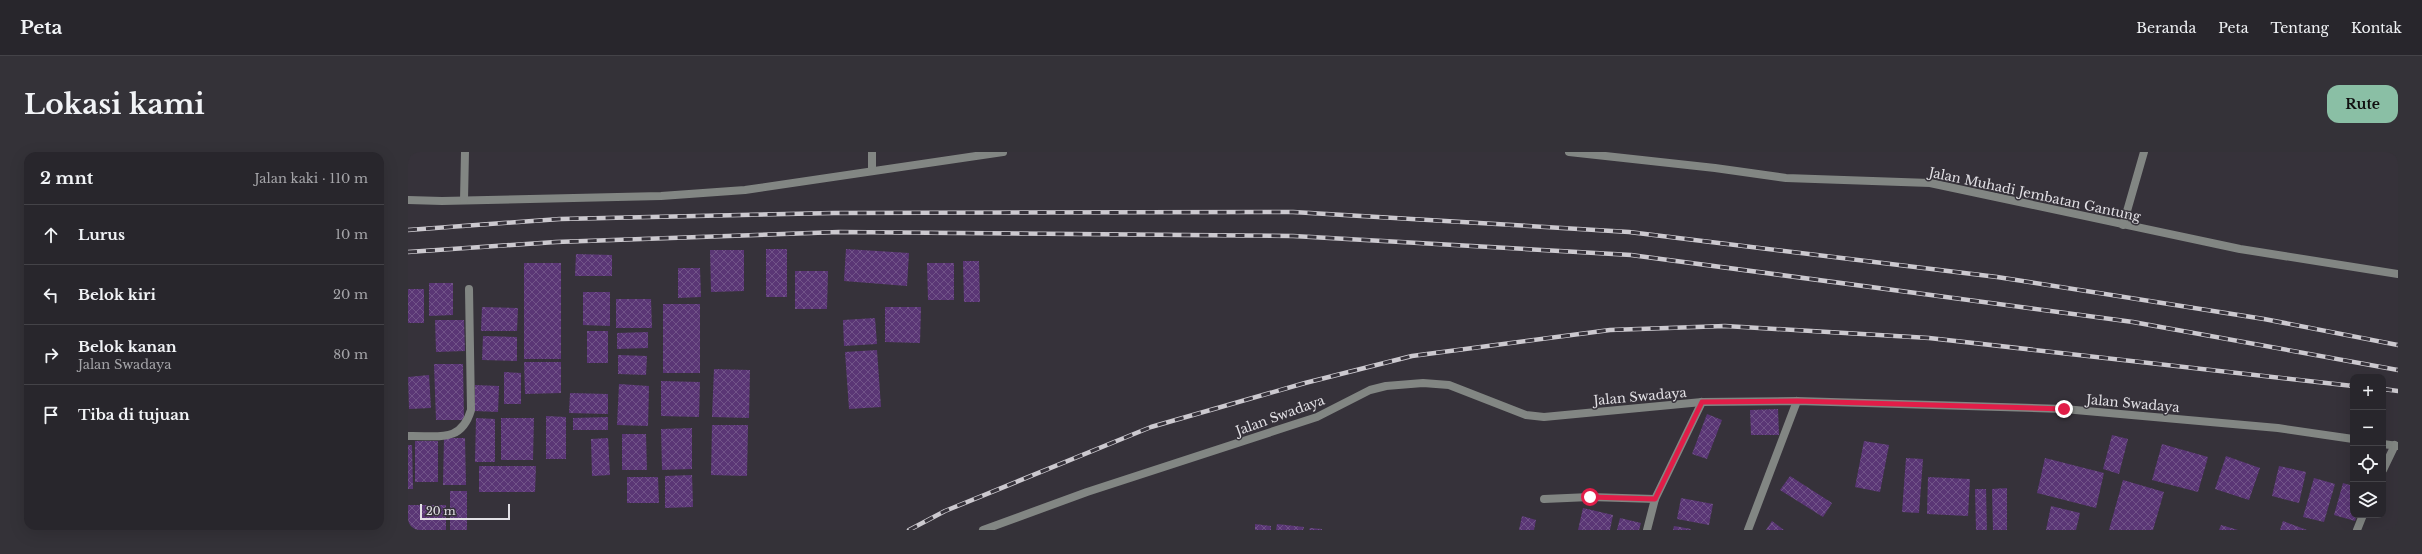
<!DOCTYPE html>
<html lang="id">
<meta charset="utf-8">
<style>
body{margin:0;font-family:"Libre Baskerville",serif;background:#343238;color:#f1f3f6}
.controls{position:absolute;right:12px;bottom:12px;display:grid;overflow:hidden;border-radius:8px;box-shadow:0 4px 16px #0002}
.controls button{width:36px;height:36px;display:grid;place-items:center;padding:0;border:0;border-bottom:1px solid #444348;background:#28262c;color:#f1f3f6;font:20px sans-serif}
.scale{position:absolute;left:12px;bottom:10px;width:90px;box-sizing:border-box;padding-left:4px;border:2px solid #e2e0e5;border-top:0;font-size:11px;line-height:14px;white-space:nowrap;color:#e2e0e5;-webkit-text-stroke:3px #36323a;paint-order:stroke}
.stop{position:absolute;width:12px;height:12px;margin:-9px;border:3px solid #e11d48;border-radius:50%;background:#fff}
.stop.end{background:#e11d48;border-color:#fff;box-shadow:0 1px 4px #0008}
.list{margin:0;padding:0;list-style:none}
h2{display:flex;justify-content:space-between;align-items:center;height:52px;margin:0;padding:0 16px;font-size:17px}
h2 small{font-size:13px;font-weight:400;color:#a5a5a9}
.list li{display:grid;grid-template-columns:26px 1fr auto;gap:12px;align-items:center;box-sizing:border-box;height:60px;padding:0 16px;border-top:1px solid #444348}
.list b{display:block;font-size:15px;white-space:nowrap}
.list p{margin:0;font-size:13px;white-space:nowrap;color:#a5a5a9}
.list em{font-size:13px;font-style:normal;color:#a5a5a9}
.icon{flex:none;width:22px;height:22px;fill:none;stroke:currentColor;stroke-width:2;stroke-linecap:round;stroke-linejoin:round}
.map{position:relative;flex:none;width:1990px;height:378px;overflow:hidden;border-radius:12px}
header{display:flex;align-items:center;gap:24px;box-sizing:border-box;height:56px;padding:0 20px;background:#28262c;border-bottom:1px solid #444348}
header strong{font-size:19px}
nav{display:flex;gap:22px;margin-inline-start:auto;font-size:14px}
.intro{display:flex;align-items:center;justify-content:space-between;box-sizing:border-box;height:96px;padding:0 24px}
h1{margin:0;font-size:28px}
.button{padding:10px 18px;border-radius:12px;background:#8abfa5;color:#111;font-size:14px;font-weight:700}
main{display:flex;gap:24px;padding:0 24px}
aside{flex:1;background:#28262c;border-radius:12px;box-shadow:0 4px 16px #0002}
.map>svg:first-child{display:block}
</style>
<header>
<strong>Peta</strong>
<nav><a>Beranda</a><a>Peta</a><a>Tentang</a><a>Kontak</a></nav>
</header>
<div class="intro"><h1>Lokasi kami</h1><a class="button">Rute</a></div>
<main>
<aside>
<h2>2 mnt<small>Jalan kaki · 110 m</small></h2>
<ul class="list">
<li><svg class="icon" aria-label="ahead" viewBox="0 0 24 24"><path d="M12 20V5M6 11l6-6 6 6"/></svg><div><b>Lurus</b></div><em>10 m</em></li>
<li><svg class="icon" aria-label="left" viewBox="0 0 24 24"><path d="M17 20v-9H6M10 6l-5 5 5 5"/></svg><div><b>Belok kiri</b></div><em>20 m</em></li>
<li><svg class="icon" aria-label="right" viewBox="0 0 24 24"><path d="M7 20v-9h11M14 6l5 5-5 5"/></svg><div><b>Belok kanan</b><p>Jalan Swadaya</p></div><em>80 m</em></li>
<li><svg class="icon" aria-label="arrive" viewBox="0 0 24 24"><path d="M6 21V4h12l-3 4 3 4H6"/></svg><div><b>Tiba di tujuan</b></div></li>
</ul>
</aside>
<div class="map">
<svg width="1990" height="378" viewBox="0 0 1990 378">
<defs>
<pattern id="building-cross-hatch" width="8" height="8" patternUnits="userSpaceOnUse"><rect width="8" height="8" fill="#5a3675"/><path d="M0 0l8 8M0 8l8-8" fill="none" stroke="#715388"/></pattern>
</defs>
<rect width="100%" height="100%" fill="#36323a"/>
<g fill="url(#building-cross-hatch)">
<rect x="358" y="97" width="21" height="48"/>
<polygon points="438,97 501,101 499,134 436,129"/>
<polygon points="302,98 336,98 336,139 303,140"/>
<polygon points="168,102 204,103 204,124 167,124"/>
<polygon points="555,109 571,109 572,150 556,150"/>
<rect x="116" y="111" width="37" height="96"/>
<polygon points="519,111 546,111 546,148 520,148"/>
<polygon points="270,116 292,116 293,145 270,146"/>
<polygon points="387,119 420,119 419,157 387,157"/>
<polygon points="21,131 45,131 45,163 21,164"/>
<rect x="0" y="137" width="16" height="34"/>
<polygon points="175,140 202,140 202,174 175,173"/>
<polygon points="208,147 243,147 244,176 208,176"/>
<rect x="255" y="152" width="37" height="69"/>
<polygon points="74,155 110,156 109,179 73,179"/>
<polygon points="477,155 513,155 512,191 477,190"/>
<polygon points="467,166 469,192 436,194 435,168"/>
<polygon points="27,168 56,168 57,199 28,200"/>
<rect x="179" y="179" width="21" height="32"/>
<polygon points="240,180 240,196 209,197 209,181"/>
<polygon points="75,184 109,185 109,209 74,208"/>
<polygon points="469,198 473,255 441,257 437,200"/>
<polygon points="210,203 239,204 238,223 210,222"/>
<polygon points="116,210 153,210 153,241 117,242"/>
<polygon points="26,212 55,212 56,268 28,268"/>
<polygon points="306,217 342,218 341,266 304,265"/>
<polygon points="96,220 113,221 113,252 96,252"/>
<polygon points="21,223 23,256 1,257 0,225"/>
<polygon points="253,229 292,230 291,265 253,264"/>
<polygon points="211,232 241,234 240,274 209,273"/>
<polygon points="67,233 91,234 90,260 67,259"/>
<polygon points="162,241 200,242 200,262 161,261"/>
<polygon points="1370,257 1371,283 1343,283 1342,258"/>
<polygon points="1299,262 1314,268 1299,307 1284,302"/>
<polygon points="138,264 158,265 158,307 138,307"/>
<polygon points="200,265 200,278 165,278 165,266"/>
<polygon points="68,266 87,267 87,310 67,310"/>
<polygon points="93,266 126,266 125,308 93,308"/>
<polygon points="304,273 340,273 339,324 303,323"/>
<polygon points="284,276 284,317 254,318 253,277"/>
<polygon points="214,282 238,282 239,318 214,318"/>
<polygon points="1704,283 1720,287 1711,322 1695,317"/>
<polygon points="36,286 57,286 58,333 35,333"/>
<polygon points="200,286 202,323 184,324 183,287"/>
<rect x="7" y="289" width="23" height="41"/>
<polygon points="1456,289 1481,293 1472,340 1447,335"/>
<polygon points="1754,292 1800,305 1790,340 1744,328"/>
<polygon points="0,293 4,293 5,337 0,337"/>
<polygon points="1818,304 1852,316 1841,348 1807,337"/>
<polygon points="1498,306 1515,307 1511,361 1494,360"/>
<polygon points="1637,306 1696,321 1688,356 1629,341"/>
<polygon points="71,314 128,314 127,340 71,340"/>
<polygon points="1871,314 1898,320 1891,351 1864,344"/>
<polygon points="284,323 285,355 257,356 257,324"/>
<polygon points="1382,324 1424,351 1415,365 1372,338"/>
<polygon points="219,325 250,325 251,351 219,351"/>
<polygon points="1520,325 1562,327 1560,364 1519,362"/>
<polygon points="1906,326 1927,332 1916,370 1895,365"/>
<polygon points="1715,328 1756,340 1745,378 1701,378"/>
<polygon points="1935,331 1945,334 1945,363 1949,363 1947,369 1926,363"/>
<polygon points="1599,336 1599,378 1585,378 1584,337"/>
<polygon points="1567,337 1578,337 1579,378 1568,378"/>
<rect x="42" y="339" width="17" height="39"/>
<polygon points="1273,346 1305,352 1301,373 1269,367"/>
<rect x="0" y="353" width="38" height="25"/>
<polygon points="1643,354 1672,361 1668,378 1638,378"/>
<polygon points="1175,356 1205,363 1202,378 1170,378"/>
<polygon points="1114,364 1128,368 1126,378 1111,378"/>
<polygon points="1212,366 1233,371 1231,378 1209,378"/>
<polygon points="1364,369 1376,378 1358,378"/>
<polygon points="1875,369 1899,378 1872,378"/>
<polygon points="847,372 863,374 863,378 847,378"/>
<polygon points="869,372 896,375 895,378 868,378"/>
<polygon points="1813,373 1830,378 1811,378"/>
<polygon points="1266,374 1283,377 1283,378 1265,378"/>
<polygon points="902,376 914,377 914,378 901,378"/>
</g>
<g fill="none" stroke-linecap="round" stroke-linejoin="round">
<g stroke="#828683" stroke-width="8">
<polyline points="1161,0 1307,16 1378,26 1522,31 1832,97 1990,122"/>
<polyline points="464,19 464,0"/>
<polyline points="0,48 34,49 253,44 337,38 595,0"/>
<polyline points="56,48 57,0"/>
<polyline points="1715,73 1736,0"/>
<path d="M0 284C29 283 53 292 63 258L61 137"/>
<polyline points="1975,292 1990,294"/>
<polyline points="1975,318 1987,293"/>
<polyline points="1136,347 1182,345 1247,347"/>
<polyline points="575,378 679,340 909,265 962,238 978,234 1015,231 1041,233 1118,263 1136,265 1294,250 1389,249 1656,257 1870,276 1945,287"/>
<polyline points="1239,378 1247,347 1294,250"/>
<polyline points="1340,378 1389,249"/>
<polyline points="1949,378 1955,363"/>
</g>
<defs>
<g id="rail">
<polyline points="0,78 152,67 426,61 885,60 1221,80 1589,125 1856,167 1990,193"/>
<polyline points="0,100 148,90 431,80 885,84 1223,103 1725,170 1990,218"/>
<polyline points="1975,237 1990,239"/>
<polyline points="501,378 537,359 743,275 897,231 1004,204 1202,178 1317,174 1521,186 1945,234"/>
</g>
</defs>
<use href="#rail" stroke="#ccc9cf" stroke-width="4.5"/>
<use href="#rail" stroke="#36323a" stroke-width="3" stroke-dasharray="9" stroke-linecap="butt"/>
</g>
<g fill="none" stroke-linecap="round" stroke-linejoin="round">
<polyline stroke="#e11d48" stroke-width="5" points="1182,345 1247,347 1294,250 1389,249 1656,257"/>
</g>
<g text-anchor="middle" stroke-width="3" stroke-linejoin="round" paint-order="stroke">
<g font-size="13" fill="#e2e0e5" stroke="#36323a">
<text transform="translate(1627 42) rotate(12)" y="5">Jalan Muhadi Jembatan Gantung</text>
<text transform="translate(1232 244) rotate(-5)" y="5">Jalan Swadaya</text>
<text transform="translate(1725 251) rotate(5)" y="5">Jalan Swadaya</text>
<text transform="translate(872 263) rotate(-20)" y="5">Jalan Swadaya</text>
</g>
</g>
</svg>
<div class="controls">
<button>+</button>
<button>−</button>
<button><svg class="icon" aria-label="locate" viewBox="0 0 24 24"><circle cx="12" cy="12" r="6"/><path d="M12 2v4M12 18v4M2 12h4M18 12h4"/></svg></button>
<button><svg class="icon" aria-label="layers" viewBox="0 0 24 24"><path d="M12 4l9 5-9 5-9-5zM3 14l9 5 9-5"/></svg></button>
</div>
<div class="scale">20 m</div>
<div class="stop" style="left:1182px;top:345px"></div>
<div class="stop end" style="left:1656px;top:257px"></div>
</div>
</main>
